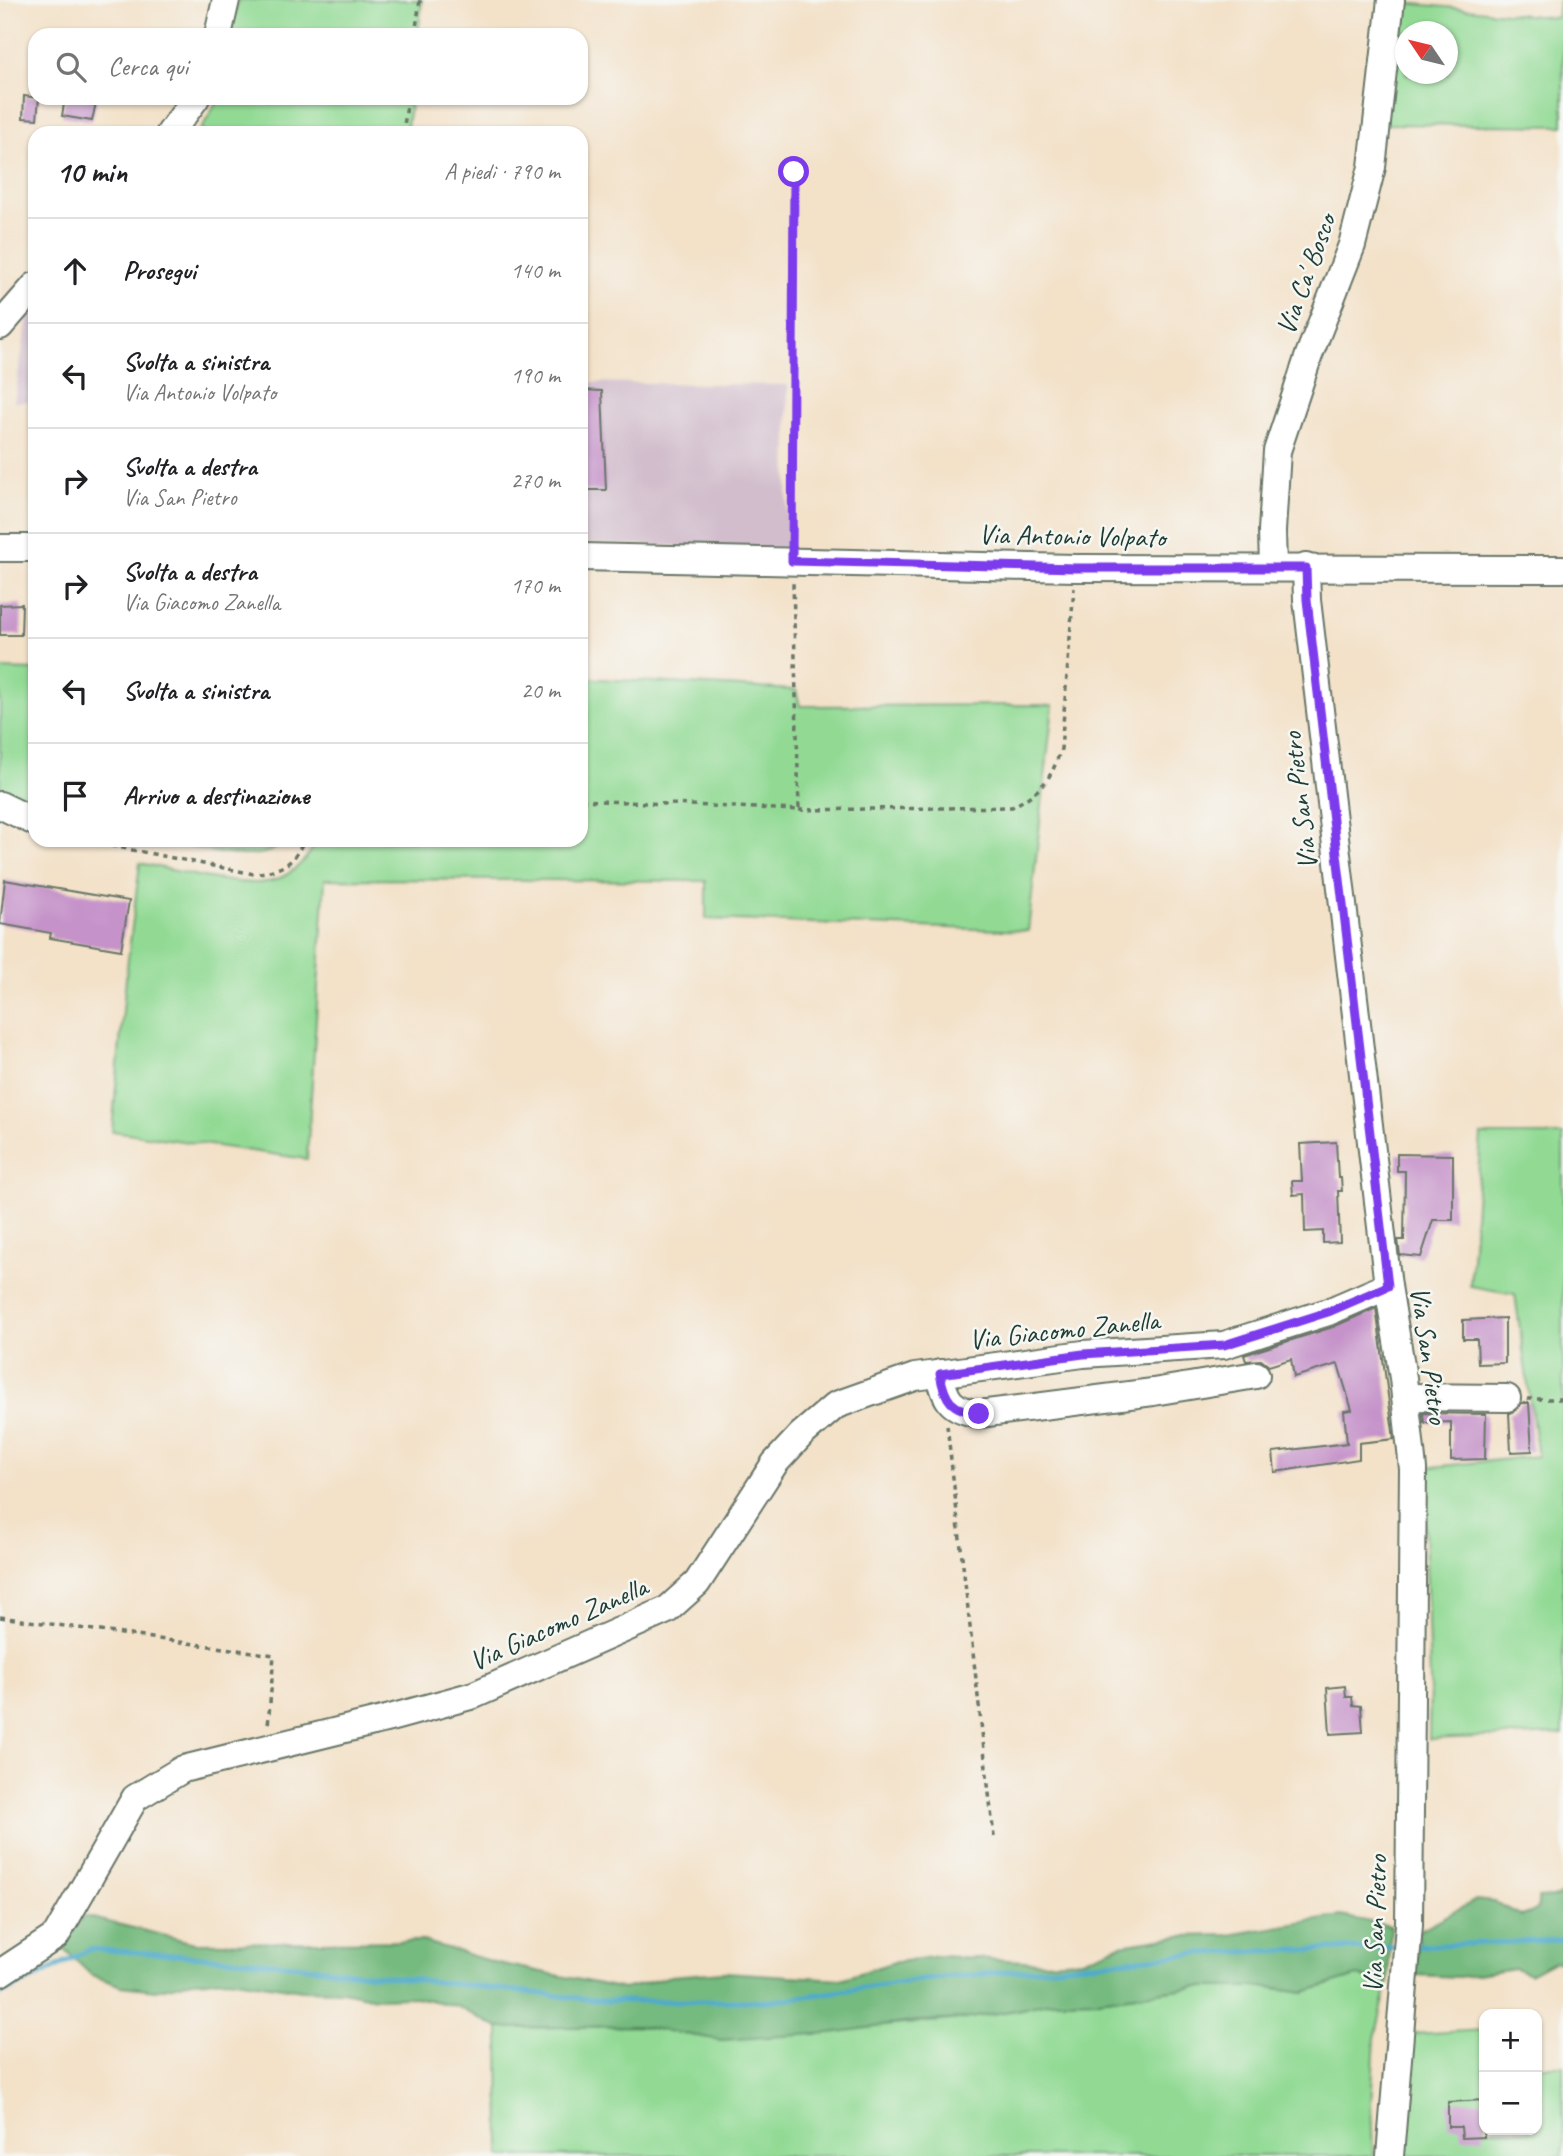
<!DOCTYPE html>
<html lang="it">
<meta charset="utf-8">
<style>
body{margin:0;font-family:Caveat,sans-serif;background:#f2f2f2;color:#202124}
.controls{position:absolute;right:21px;bottom:21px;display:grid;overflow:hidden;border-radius:14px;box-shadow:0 2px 5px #0004}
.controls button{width:63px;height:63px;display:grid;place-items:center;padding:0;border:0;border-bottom:2px solid #e0e0e0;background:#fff;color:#202124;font:35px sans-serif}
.compass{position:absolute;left:1395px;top:21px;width:63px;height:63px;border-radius:50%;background:#fff;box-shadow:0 2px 5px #0004;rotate:305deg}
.stop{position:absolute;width:21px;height:21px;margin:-16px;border:5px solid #7c3aed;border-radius:50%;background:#fff}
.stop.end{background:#7c3aed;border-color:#fff;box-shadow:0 2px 7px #0008}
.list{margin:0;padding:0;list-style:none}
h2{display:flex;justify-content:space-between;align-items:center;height:91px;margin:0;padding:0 28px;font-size:30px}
h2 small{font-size:23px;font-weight:400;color:#757577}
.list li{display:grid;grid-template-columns:46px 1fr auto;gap:21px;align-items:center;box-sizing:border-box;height:105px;padding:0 28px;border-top:2px solid #e0e0e0}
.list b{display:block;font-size:26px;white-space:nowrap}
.list p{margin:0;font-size:23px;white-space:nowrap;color:#757577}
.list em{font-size:23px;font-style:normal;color:#757577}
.icon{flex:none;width:38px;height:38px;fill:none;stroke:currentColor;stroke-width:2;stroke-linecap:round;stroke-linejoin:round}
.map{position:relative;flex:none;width:1563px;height:2156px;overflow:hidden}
.search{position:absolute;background:#fff;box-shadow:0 2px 5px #0004;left:28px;top:28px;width:560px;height:77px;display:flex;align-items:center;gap:18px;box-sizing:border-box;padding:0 24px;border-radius:21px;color:#757577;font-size:26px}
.panel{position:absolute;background:#fff;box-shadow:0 2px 5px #0004;left:28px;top:126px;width:560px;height:721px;border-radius:21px}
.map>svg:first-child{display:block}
</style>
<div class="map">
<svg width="1563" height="2156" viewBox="0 0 1563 2156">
<rect width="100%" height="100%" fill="#f6f6f2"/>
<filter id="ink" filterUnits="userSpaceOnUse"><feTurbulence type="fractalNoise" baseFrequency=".0143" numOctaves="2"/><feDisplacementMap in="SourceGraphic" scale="14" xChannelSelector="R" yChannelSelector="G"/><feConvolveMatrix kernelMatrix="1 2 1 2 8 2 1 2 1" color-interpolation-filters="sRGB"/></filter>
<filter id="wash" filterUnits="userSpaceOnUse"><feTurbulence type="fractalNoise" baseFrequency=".00686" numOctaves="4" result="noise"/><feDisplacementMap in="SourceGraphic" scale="28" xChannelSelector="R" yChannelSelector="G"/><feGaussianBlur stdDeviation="1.57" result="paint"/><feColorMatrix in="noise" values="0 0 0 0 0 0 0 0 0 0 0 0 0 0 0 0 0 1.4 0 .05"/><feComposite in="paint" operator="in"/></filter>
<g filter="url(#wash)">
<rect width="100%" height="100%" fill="#f3e1c8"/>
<g fill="#d1bdcc">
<polygon points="29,309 35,310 35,401 14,402"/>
<polygon points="581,382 788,385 787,548 581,544"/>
</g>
<g fill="#92da94" stroke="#588c64" stroke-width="2" fill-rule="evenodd">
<polygon points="238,0 422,0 418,35 231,35"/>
<path d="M1559 0H1563V126L1384 124 1396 2 1557 18ZM1406 32H1448V74H1406Z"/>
<polygon points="219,98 411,98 406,133 199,133"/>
<polygon points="0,669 35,670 35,806 0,787"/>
<path d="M581 678 796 690 800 706 1053 705 1028 931 706 919V881L325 879 307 1159 112 1131 127 967 140 863C170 869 249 891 275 880 295 873 308 858 318 840H581Z"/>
<path d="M165 840H285C263 870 196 847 165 840Z"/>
<polygon points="1481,1135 1563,1135 1563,1734 1429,1739 1430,1681 1423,1468 1538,1456 1515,1294 1470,1286"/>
<polygon points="1357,1976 1388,1982 1375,2038 1371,2104 1373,2156 500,2156 499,2028 638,2026 721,2040 965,2019 1021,2009 1054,2001 1099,2000 1194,1987 1268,1987 1304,1992"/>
<polygon points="1484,2030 1484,2130 1537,2130 1537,2066 1563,2066 1563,2156 1402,2156 1412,2034"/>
</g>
<g fill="#75ba7e" stroke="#4a7c59" stroke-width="2">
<path d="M1563 1893V1962L1554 1961 1530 1974 1515 1968 1459 1977 1416 1975 1418 1931 1476 1900 1495 1902 1522 1916C1534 1912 1539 1911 1538 1898L1556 1897Z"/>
<polygon points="84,1916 195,1943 423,1941 493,1962 624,1989 671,1976 723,1972 841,1979 891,1963 939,1956 1042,1962 1082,1960 1120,1945 1180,1936 1229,1935 1341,1916 1391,1926 1388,1982 1357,1976 1304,1992 1268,1987 1194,1987 1099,2000 1054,2001 1021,2009 965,2019 919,2021 831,2033 721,2040 638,2026 499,2028 456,2006 415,1997 376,1998 342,1991 302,1990 228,1979 192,1981 156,1990 121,1986 91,1975 61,1946"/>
</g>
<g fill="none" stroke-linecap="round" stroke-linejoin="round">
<g stroke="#4daacb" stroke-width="5">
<polyline points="1414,1946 1563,1940"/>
<polyline points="0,1994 35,1978 90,1949 247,1960 603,2001 772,2001 911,1981 1200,1953 1401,1947"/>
</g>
</g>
<g id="blocks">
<g fill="#c592c9">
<polygon points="24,96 39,98 37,119 23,118"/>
<polygon points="65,98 97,98 92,121 62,116"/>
<polygon points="581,390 602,391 606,490 581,490"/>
<polygon points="22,604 21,635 0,635 0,605"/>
<polygon points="5,880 129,901 121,950 50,938 51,933 0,924"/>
<polygon points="1336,1142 1338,1178 1341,1178 1342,1191 1338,1191 1340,1242 1323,1243 1323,1231 1305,1232 1304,1194 1293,1195 1292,1181 1302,1181 1300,1144"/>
<polygon points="1397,1154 1453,1155 1453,1220 1433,1220 1421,1257 1400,1255 1398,1240 1404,1240 1405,1171 1397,1171"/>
<polygon points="1376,1308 1394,1439 1359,1443 1359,1459 1275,1472 1273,1452 1347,1443 1344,1411 1352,1410 1338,1364 1294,1377 1291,1359 1269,1366 1261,1360 1246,1361 1244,1355 1333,1327"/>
<polygon points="1505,1318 1505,1363 1478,1364 1477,1339 1463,1339 1463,1320"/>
<polygon points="1522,1403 1529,1403 1532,1451 1511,1452 1509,1413 1515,1411"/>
<polygon points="1423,1413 1486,1414 1485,1459 1451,1460 1451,1422 1424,1423"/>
<polygon points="1345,1686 1346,1697 1352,1697 1353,1705 1361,1706 1363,1732 1330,1734 1327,1688"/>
<polygon points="1484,2100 1484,2137 1462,2138 1461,2127 1448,2127 1448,2102"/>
</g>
</g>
</g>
<g filter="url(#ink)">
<use href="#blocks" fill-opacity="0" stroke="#697668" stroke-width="2"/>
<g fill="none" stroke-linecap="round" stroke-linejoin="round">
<defs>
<g id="minor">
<polyline points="218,35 226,0"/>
<polyline points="170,133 196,98"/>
<polyline points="0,326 35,286"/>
<polyline points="0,548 35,548"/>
<polyline points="581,557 1076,568 1563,569"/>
<polyline points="1273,567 1272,531 1277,451 1309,355 1352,245 1372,167 1391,0"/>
<polyline points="1306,567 1307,600 1388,1286 1403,1378 1413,1469 1409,1925 1390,2156"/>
<polyline points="0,805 35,822"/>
<path d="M940 1373C945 1401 951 1409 979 1414L1153 1392 1256 1375"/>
<polyline points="1405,1397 1507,1398"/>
<polyline points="0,1973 56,1936 135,1798 183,1769 390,1718 474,1695 667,1610 697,1583 775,1463 801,1435 836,1405 915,1377 1083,1354 1224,1345 1328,1312 1388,1286"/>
</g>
</defs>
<use href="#minor" stroke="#697668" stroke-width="30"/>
<g stroke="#697668" stroke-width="3.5" stroke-dasharray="5 5" stroke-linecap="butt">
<polyline points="415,35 420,0"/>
<polyline points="403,133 408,98"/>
<polyline points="792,540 794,172"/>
<polyline points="581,800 799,810 793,582"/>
<path d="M799 810 1012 807C1042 790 1050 782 1061 749L1074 588"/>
<path d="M82 840 254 874C282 869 292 867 304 840"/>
<polyline points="1527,1399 1563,1399"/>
<polyline points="947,1425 994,1837"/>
<polyline points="0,1617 274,1655 268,1726"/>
</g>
<use href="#minor" stroke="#fff" stroke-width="26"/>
</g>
</g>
<g fill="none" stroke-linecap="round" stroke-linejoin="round" filter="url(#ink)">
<path stroke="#7c3aed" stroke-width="9" d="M794 172 792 561 1076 568H1306L1307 600 1388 1286 1328 1312 1224 1345 1083 1354 940 1374C945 1401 951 1409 979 1414"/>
</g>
<g text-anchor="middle" stroke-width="5" stroke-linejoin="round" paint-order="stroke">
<g font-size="28" fill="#1f3d34" stroke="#f6f6f2">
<text transform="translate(1305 274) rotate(-70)" y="10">Via Ca' Bosco</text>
<text transform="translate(1072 535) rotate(1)" y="10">Via Antonio Volpato</text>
<text transform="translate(1299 801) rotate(-97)" y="10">Via San Pietro</text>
<text transform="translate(1064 1329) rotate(-6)" y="10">Via Giacomo Zanella</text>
<text transform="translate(1430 1355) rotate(82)" y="10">Via San Pietro</text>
<text transform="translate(558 1623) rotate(-24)" y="10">Via Giacomo Zanella</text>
<text transform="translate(1374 1924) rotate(-88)" y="10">Via San Pietro</text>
</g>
</g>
</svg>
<div class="controls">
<button>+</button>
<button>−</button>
</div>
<svg class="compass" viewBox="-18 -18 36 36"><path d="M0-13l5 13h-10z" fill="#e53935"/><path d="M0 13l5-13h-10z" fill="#757577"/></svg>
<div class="stop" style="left:794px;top:172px"></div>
<div class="stop end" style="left:979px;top:1414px"></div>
<div class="search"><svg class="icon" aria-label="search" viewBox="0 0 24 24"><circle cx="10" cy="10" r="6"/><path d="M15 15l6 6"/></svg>Cerca qui</div>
<section class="panel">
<h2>10 min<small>A piedi · 790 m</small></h2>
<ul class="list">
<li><svg class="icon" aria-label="ahead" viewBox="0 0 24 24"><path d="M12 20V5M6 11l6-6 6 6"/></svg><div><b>Prosegui</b></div><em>140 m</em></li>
<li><svg class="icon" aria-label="left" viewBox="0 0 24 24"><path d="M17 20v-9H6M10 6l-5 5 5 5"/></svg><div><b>Svolta a sinistra</b><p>Via Antonio Volpato</p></div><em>190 m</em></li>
<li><svg class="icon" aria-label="right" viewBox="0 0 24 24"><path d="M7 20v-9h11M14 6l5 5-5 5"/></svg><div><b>Svolta a destra</b><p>Via San Pietro</p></div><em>270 m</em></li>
<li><svg class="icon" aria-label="right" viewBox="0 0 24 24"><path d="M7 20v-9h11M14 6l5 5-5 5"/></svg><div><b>Svolta a destra</b><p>Via Giacomo Zanella</p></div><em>170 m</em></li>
<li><svg class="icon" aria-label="left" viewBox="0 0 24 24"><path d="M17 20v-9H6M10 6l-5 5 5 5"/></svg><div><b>Svolta a sinistra</b></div><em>20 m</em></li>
<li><svg class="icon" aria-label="arrive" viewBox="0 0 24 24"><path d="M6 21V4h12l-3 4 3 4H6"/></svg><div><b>Arrivo a destinazione</b></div></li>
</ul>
</section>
</div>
